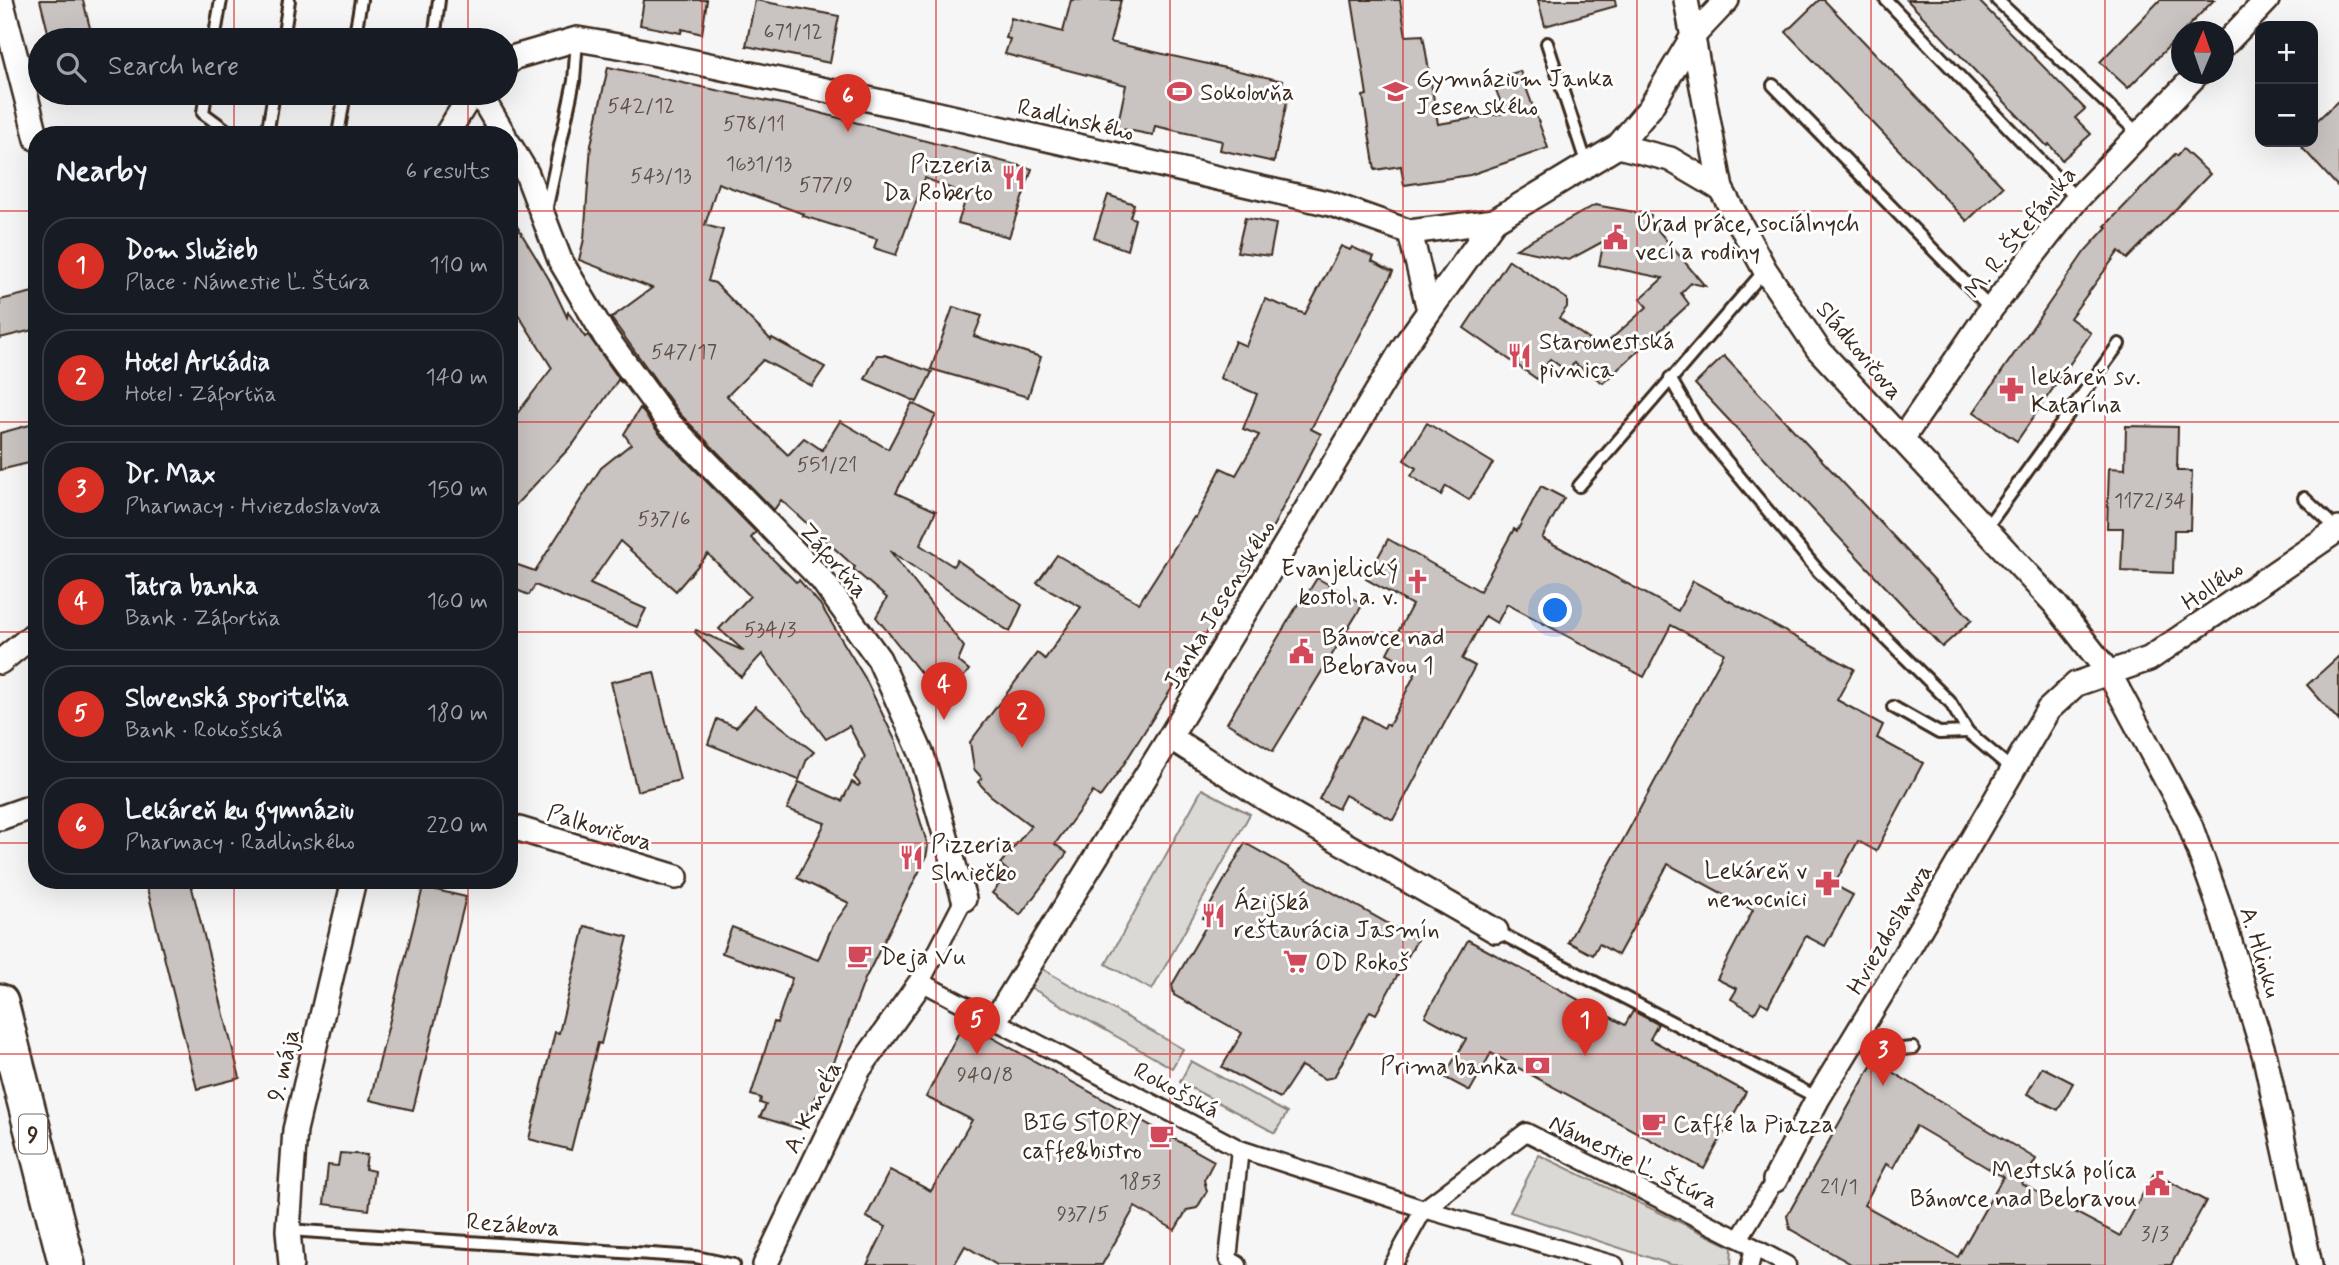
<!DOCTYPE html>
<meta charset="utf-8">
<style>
body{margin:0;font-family:Mynerve,sans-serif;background:#20242c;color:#f1f3f6}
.controls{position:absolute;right:21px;top:21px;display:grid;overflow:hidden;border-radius:14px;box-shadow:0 7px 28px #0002}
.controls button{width:63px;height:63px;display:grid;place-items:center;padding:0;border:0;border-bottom:2px solid #363941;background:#171b24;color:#f1f3f6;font:35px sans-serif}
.compass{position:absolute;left:2171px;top:21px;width:63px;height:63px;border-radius:50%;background:#171b24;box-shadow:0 7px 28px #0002;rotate:2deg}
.you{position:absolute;left:1556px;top:611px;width:24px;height:24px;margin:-18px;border:5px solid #fff;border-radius:50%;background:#1a73e8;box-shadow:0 0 0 10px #1a73e833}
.badge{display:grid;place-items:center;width:46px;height:46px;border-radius:50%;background:#d93025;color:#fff;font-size:23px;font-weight:700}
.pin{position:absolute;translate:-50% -58px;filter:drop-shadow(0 2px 4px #0008)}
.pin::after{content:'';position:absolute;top:37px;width:24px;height:21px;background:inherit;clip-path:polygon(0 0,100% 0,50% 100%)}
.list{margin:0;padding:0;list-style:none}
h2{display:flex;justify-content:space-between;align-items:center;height:91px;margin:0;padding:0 28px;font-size:30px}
h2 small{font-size:23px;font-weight:400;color:#9ea1a6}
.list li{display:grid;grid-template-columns:46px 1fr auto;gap:21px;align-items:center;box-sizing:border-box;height:98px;margin:0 14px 14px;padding:0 14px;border:2px solid #363941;border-radius:28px}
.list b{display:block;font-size:26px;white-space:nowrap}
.list p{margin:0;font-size:23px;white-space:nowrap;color:#9ea1a6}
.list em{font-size:23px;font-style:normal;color:#9ea1a6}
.icon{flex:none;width:38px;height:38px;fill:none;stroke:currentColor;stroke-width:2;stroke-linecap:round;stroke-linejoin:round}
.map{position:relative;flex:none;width:2339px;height:1265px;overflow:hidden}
.search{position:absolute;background:#171b24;box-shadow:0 7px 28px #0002;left:28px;top:28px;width:490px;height:77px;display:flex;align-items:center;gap:18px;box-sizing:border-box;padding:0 24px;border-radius:38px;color:#9ea1a6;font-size:26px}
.panel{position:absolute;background:#171b24;box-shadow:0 7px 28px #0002;left:28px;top:126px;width:490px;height:763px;border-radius:28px}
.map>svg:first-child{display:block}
</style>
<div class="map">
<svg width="2339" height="1265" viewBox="0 0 2339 1265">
<rect width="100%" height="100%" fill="#f7f6f6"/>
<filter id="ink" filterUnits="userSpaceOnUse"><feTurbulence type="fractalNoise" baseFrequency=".0143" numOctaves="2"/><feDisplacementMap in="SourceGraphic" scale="14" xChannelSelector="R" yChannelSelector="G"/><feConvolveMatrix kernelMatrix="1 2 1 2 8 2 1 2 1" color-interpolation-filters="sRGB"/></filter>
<g filter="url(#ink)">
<g fill="#dbd9d6" stroke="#8b827a" stroke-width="2">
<polygon points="1202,789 1250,814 1152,990 1106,964"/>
<polygon points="1037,966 1183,1049 1172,1068 1026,985"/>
<polygon points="1191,1061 1287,1113 1275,1133 1180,1082"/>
<polygon points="1539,1155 1732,1247 1731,1265 1672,1265 1510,1212"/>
</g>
<g fill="#c9c3c1" stroke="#3b2a1e" stroke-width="2" fill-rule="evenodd">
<polygon points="40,0 83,0 93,40 50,40"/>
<polygon points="644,0 707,0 702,34 682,29 681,33 640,25"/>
<polygon points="755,0 839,16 830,63 746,46"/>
<polygon points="1071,0 1121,0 1110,42 1283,81 1279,99 1287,101 1274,162 1220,150 1222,141 1155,126 1153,135 1117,128 1126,85 1005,54 1010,39 1006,38 1011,18 1063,32"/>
<polygon points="1352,0 1400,0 1406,36 1423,35 1438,124 1505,113 1492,80 1520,71 1548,148 1470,175 1404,185 1401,166 1375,170 1363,96 1367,95"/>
<polygon points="1538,0 1615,0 1616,6 1545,26"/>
<polygon points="1819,0 1824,0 2003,187 1967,221 1786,32"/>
<polygon points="1907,0 1978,0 2085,109 2075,118 2091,134 2062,160 2049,144 2047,146"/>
<polygon points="2160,0 2214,0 2128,88 2100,62"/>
<polygon points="608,67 805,109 1032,169 1009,237 958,223 967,195 925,178 896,255 874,248 877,239 803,216 804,214 718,183 705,225 723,230 708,281 715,283 771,340 772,338 825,367 812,386 763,360 727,396 788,455 804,438 822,450 840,421 888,449 912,403 936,415 896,493 936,511 920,545 953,566 957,560 1022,605 1010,632 890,551 964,647 958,661 969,670 947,698 924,677 876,617 887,598 853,569 855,567 781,500 774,510 680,414 611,318 652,288 579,260 584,239 591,145"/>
<polygon points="2339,100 2339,188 2297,142 2313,142 2313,124"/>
<polygon points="2183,149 2210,174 2127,259 2119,251 2070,318 2091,333 2017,441 1974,412 2085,251 2107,227 2105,226 2175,154 2177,156"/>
<polygon points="1108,195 1134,204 1130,217 1135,219 1127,250 1094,238"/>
<polygon points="1595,205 1651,215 1650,221 1705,286 1691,283 1681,293 1689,304 1603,383 1574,363 1568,372 1550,359 1537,379 1464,328 1509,260 1567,299 1567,307 1559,318 1601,348 1647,307 1640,299 1663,278 1599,265 1604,241 1569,260 1516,249"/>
<polygon points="509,213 549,279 567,317 568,312 585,337 588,335 622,383 618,380 574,443 509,512 509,424 552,368 509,300"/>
<polygon points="1245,218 1276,224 1270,256 1237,252"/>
<polygon points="1341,246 1350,250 1352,247 1374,257 1372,261 1393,272 1311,429 1321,434 1267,538 1122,767 1100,797 1093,792 1055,844 1067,853 1020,915 992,893 1009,872 1000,864 1031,826 990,795 978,782 982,778 974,769 970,742 1037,653 1045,659 1081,607 1037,583 1057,555 1139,603 1194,517 1196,518 1221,468 1236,475 1259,435 1243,429 1257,394 1220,378 1235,341 1246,346 1265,299 1305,314"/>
<polygon points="37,291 37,329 0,338 0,300"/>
<polygon points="953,307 982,316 974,336 1041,357 1028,397 931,369"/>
<polygon points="877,355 885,355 932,372 917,402 865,379"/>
<polygon points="1724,356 1972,620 1942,647 1695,384"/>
<polygon points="640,408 659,433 756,532 751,538 796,582 799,580 820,604 865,678 896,742 928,846 926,858 865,979 821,1097 816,1095 800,1129 760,1117 766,1105 760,1103 761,1098 751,1095 774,1022 777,1023 792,978 722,953 732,927 818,960 832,927 849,903 797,878 825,823 787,809 799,782 842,801 852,782 858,786 860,784 854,777 865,757 849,726 826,739 762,654 741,677 695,632 696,630 744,651 719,629 750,596 708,554 676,591 620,541 590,584 646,609 637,627 535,585 529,595 509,587 509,562 535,571 601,468 631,444 624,434"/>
<polygon points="37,423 37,461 0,470 0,433"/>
<polygon points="1427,423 1493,463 1469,500 1446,486 1441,495 1411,476 1416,468 1404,460"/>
<polygon points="2126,426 2178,427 2177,471 2192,471 2190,530 2174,530 2173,573 2121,571 2123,528 2107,528 2109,468 2125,469"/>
<polygon points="1541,486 1564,498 1542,538 1678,611 1693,581 1854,669 1837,700 1883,725 1877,738 1923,763 1876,851 1858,841 1834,885 1853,895 1825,946 1806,936 1768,1006 1761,1002 1755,1013 1731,999 1737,989 1717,979 1753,910 1668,864 1618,955 1599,944 1593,955 1568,942 1724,653 1671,625 1644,677 1507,604 1497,623 1485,616 1462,659 1475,666 1393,820 1345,795 1338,809 1319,799 1363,716 1384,728 1386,724 1389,726 1417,670 1387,653 1412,605 1366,579 1388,539 1480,591 1514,529 1517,531"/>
<polygon points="1317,578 1363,604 1273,751 1227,723 1301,599 1303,601"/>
<polygon points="2339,656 2339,721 2307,685"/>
<polygon points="654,672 680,780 637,791 611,682"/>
<polygon points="755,706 814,752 807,759 799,780 708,744 717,719 736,727"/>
<polygon points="1245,843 1417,940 1376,1014 1370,1011 1334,1077 1325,1079 1301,1066 1280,1098 1222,1067 1242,1033 1174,995 1172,985 1209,921 1203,918"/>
<polygon points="145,880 190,880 240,1078 197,1089"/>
<polygon points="423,887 466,897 413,1110 370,1100"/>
<polygon points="585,926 628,937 601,1044 598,1043 571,1150 529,1139 555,1032 559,1033"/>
<polygon points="1468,940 1625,1025 1633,1011 1658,1024 1650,1039 1746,1092 1704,1169 1491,1053 1470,1091 1444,1077 1466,1039 1425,1016"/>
<polygon points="964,1022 1214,1161 1204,1180 1207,1191 1197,1208 1187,1210 1175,1230 1135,1207 1102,1265 997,1265 965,1246 954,1265 867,1265 886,1227 866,1217 890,1170 931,1191 972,1120 926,1097"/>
<path d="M1874 1061 2036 1159 2022 1184 2120 1236 2154 1173 2206 1201 2171 1265H1853L1790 1229 1787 1216ZM1916 1126 2003 1177 1958 1257 1864 1205 1886 1164 1893 1168Z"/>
<polygon points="2042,1067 2073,1083 2058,1110 2027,1094"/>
<polygon points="340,1153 367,1155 365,1169 374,1171 369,1210 324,1204 328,1165 338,1166"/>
</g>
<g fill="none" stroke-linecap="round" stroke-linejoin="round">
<defs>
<g id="service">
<polyline points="1886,0 2077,199"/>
<polyline points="1997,0 2139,134"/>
<polyline points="214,40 221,0"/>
<polyline points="283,40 289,0"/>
<polyline points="354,40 361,0"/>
<polyline points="434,40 439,0"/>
<polyline points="1547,43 1587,165"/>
<polyline points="1773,85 1991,309"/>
<polyline points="206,93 203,113 233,135"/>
<polyline points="267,135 274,93"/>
<polyline points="338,135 345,93"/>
<polyline points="546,211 574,81 577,39"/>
<polyline points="1670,378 1698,427 1819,572 1950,702 1968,732 2012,769"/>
<polyline points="1579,486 1765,270"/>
<polyline points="2304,498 2338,530"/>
<polyline points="1986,528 2119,344"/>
<polyline points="1893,707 1939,733 1968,732"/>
<polyline points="1496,931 1818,1098"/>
<polyline points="1857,1035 1890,1050 1913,1048"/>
<polyline points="288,1230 696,1257 734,1265"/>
</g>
<g id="pedestrian">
<polyline points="964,899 921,982 1240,1149 1424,1209 1615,1265"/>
<polyline points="1739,1239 1775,1180"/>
<polyline points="1238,1265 1228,1259 1240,1149"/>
<polyline points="1393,1265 1424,1209 1526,1132 1739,1239 1787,1265"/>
<polyline points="1750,1265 1754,1247"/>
</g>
<g id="minor">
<polyline points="1,0 37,139"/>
<polyline points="1686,0 1721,189 1765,270 1818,349 2055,604 2109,673 2189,822 2218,903 2265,1057 2310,1265"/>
<polyline points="2224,45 2267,0"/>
<polyline points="506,64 515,57 577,39 624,47 938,114 1331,204 1410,232 1494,221 1618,146 1650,108 1693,36 1727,0"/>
<polyline points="479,93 504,135"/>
<polyline points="446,135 472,93"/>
<polyline points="509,144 527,174 560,260 605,336 669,423 822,580 879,659 922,755 964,899"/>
<polyline points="1618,146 1670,159 1721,189"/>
<polyline points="1410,232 1429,310"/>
<polyline points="1902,439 1991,309 2077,199 2197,74"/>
<polyline points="0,662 37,632"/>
<polyline points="1170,737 1266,799 1496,931"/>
<polyline points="0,818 37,805"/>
<polyline points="509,826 676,877"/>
<polyline points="996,1019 1170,737 1405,345 1494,221"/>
<polyline points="1775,1180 1818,1098 1893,975 2048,710 2076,684 2149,659 2339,529"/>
<polyline points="291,1265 288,1230 295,1130 354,880"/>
<polyline points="765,1265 859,1069 921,982"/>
</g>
<polyline id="primary" points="0,1002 67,1265"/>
</defs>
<use href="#service" stroke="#3b2a1e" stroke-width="16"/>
<use href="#pedestrian" stroke="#3b2a1e" stroke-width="21"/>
<use href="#minor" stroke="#3b2a1e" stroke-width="28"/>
<use href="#primary" stroke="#3b2a1e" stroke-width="40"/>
<use href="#service" stroke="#fff" stroke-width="10"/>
<use href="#pedestrian" stroke="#fff" stroke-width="16"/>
<use href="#minor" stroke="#fff" stroke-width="23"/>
<use href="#primary" stroke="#fff" stroke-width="35"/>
</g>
</g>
<path fill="none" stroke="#d62828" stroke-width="2" stroke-opacity="0.55" d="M234 0V40M468 0V40M702 0V1265M936 0V1265M1170 0V1265M1403 0V1265M1637 0V1265M1871 0V1265M2105 0V1265M234 93V135M468 93V135M0 211H37M509 211H2339M0 422H37M509 422H2339M0 632H37M509 632H2339M0 843H37M509 843H2339M234 880V1265M468 880V1265M0 1054H2339"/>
<defs>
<symbol id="stadium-bare" viewBox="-9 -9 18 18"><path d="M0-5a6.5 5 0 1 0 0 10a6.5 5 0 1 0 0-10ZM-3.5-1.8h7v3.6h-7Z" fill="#d1495b" stroke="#fff" stroke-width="2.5" paint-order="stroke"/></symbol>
<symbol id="school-bare" viewBox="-9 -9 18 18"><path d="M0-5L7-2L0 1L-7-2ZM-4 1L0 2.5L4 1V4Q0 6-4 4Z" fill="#d1495b" stroke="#fff" stroke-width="2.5" paint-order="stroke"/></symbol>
<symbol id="restaurant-bare" viewBox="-9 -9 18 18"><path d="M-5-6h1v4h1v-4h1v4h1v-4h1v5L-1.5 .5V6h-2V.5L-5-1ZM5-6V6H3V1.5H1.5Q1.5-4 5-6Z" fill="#d1495b" stroke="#fff" stroke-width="2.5" paint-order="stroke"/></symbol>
<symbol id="civic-bare" viewBox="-9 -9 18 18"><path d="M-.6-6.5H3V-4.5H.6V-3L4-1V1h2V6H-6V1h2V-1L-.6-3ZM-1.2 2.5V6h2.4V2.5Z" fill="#d1495b" stroke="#fff" stroke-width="2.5" paint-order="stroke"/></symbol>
<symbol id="pharmacy-bare" viewBox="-9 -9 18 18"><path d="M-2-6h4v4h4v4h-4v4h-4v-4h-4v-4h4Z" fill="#d1495b" stroke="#fff" stroke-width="2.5" paint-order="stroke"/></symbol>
<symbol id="church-bare" viewBox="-9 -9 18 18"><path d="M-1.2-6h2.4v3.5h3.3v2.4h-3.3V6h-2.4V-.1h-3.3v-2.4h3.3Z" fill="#d1495b" stroke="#fff" stroke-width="2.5" paint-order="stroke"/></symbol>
<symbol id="cafe-bare" viewBox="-9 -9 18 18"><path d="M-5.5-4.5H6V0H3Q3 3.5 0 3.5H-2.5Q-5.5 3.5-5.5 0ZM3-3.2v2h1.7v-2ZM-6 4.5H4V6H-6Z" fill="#d1495b" stroke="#fff" stroke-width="2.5" paint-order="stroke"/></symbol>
<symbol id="supermarket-bare" viewBox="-9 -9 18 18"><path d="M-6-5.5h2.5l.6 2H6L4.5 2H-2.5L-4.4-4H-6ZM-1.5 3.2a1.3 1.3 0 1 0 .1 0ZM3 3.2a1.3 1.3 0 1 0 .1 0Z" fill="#d1495b" stroke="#fff" stroke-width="2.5" paint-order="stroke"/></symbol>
<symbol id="bank-bare" viewBox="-9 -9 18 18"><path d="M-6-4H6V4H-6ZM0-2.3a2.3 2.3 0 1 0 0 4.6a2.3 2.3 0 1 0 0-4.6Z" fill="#d1495b" stroke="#fff" stroke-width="2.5" paint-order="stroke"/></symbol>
</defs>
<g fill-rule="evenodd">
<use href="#stadium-bare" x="1162" y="74" width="35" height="35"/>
<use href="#school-bare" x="1378" y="74" width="35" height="35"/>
<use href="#restaurant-bare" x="996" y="160" width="35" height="35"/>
<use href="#civic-bare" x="1598" y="220" width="35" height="35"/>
<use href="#restaurant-bare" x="1502" y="338" width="35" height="35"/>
<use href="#pharmacy-bare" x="1994" y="372" width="35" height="35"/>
<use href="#church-bare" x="1400" y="564" width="35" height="35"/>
<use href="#civic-bare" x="1284" y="634" width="35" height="35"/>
<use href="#restaurant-bare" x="894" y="840" width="35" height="35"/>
<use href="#pharmacy-bare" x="1810" y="866" width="35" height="35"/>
<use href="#restaurant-bare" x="1196" y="898" width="35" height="35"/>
<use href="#cafe-bare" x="842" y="938" width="35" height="35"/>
<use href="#supermarket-bare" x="1278" y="944" width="35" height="35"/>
<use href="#bank-bare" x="1520" y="1048" width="35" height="35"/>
<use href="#cafe-bare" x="1636" y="1106" width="35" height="35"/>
<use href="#cafe-bare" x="1144" y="1118" width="35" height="35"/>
<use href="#civic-bare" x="2140" y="1166" width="35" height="35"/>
</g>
<g text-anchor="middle" stroke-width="6" stroke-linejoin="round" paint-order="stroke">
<g font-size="21" fill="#5e5047">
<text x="793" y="38">671/12</text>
<text x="641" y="112">542/12</text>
<text x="754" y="130">578/11</text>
<text x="759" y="170">1631/13</text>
<text x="661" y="182">543/13</text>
<text x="826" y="191">577/9</text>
<text x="684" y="358">547/17</text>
<text x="827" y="471">551/21</text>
<text x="2150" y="507">1172/34</text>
<text x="664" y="525">537/6</text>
<text x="770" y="636">534/3</text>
<text x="985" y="1081">940/8</text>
<text x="1140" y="1188">1853</text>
<text x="1839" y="1193">21/1</text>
<text x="1083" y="1220">937/5</text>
<text x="2155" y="1240">3/3</text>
</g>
<rect fill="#fff" stroke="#766a62" stroke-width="2" x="19" y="1114.5" width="28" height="39" rx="5"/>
<g font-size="23" font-weight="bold" fill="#3b2a1e">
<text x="33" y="1142">9</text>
</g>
<g font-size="24" fill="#3b2a1e" stroke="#fff" text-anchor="start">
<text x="1416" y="86">Gymnázium Janka<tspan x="1416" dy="28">Jesenského</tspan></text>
<text x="1200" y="100">Sokolovňa</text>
<text x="993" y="172" text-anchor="end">Pizzeria<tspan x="993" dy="28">Da Roberto</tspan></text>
<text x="1635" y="231">Úrad práce, sociálnych<tspan x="1635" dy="28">vecí a rodiny</tspan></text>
<text x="1539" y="349">Staromestská<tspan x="1539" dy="28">pivnica</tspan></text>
<text x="2031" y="384">lekáreň sv.<tspan x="2031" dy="28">Katarína</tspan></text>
<text x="1398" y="576" text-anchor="end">Evanjelický<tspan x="1398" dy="28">kostol a. v.</tspan></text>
<text x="1322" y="645">Bánovce nad<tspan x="1322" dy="28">Bebravou 1</tspan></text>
<text x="931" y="852">Pizzeria<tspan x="931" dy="28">Slniečko</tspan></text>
<text x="1807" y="878" text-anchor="end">Lekáreň v<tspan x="1807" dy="28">nemocnici</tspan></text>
<text x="1234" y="909">Ázijská<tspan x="1234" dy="28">reštaurácia Jasmín</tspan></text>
<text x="880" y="964">Deja Vu</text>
<text x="1315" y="970">OD Rokoš</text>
<text x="1518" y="1074" text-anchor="end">Prima banka</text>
<text x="1142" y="1130" text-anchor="end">BIG STORY<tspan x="1142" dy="28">caffe&amp;bistro</tspan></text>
<text x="1673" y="1132">Caffé la Piazza</text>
<text x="2137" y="1178" text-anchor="end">Mestská políca<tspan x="2137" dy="28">Bánovce nad Bebravou</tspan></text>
</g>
<g font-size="24" fill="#3b2a1e" stroke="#fff">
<text transform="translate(1076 119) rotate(13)" y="8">Radlinského</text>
<text transform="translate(2020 232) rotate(-51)" y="8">M. R. Štefánika</text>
<text transform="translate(1860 350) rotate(50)" y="8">Sládkovičova</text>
<text transform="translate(834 560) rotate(49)" y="8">Záfortňa</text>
<text transform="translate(2212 585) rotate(-35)" y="8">Hollého</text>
<text transform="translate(1219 604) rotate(-59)" y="8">Janka Jesenského</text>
<text transform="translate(600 827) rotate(17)" y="8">Palkovičova</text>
<text transform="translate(1889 929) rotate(-60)" y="8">Hviezdoslavova</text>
<text transform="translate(2261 952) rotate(73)" y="8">A. Hlinku</text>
<text transform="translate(283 1065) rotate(-77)" y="8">9. mája</text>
<text transform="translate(1177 1090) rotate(28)" y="8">Rokošská</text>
<text transform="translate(812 1107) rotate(-63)" y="8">A. Kmeťa</text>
<text transform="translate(1634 1161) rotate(26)" y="8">Námestie Ľ. Štúra</text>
<text transform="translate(513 1224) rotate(4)" y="8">Rezákova</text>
</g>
</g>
</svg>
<div class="controls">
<button>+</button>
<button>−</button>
</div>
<svg class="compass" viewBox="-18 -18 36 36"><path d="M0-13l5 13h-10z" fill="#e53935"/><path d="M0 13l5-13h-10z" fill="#9ea1a6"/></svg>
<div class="you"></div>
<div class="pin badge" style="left:1585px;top:1056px">1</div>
<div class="pin badge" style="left:1022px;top:748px">2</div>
<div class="pin badge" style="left:1883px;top:1086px">3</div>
<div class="pin badge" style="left:944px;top:720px">4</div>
<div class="pin badge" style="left:977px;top:1055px">5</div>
<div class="pin badge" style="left:848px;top:132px">6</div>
<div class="search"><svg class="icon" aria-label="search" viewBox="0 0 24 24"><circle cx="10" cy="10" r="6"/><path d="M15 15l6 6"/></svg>Search here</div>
<section class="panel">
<h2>Nearby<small>6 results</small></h2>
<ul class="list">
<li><span class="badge">1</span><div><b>Dom služieb</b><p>Place · Námestie Ľ. Štúra</p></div><em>110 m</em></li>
<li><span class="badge">2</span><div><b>Hotel Arkádia</b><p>Hotel · Záfortňa</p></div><em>140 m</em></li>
<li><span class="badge">3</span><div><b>Dr. Max</b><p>Pharmacy · Hviezdoslavova</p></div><em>150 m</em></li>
<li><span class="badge">4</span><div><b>Tatra banka</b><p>Bank · Záfortňa</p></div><em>160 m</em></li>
<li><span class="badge">5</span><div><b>Slovenská sporiteľňa</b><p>Bank · Rokošská</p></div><em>180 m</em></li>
<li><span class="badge">6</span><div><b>Lekáreň ku gymnáziu</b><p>Pharmacy · Radlinského</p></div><em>220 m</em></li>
</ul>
</section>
</div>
